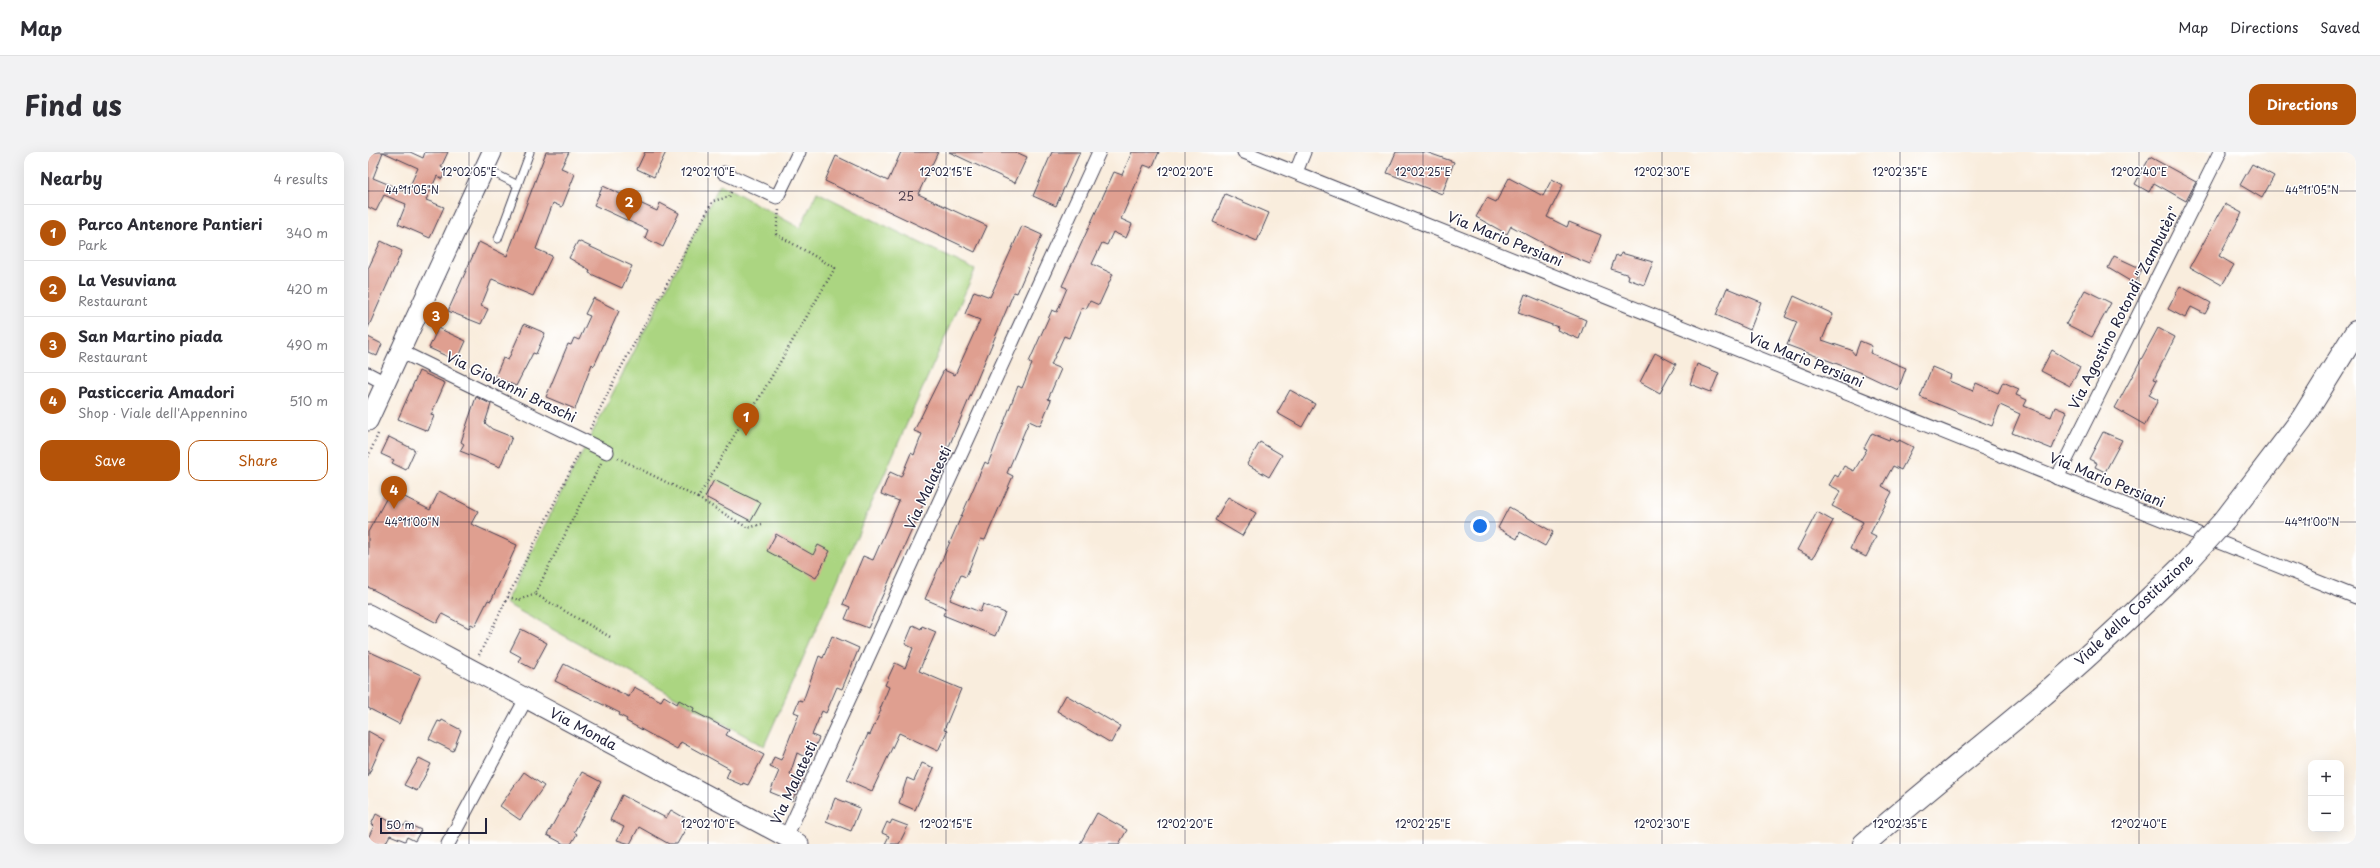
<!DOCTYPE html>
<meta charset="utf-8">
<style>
body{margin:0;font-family:"Playpen Sans",sans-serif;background:#f2f2f3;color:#2b2b33}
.controls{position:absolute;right:12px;bottom:12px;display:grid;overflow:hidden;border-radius:8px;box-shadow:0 4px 16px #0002}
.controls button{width:36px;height:36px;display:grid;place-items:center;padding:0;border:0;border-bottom:1px solid #e1e1e2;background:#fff;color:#2b2b33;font:20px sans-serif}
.scale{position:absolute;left:12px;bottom:10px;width:107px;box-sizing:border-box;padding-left:4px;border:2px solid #22223b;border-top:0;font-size:11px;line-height:14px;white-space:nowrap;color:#22223b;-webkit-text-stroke:3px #fff;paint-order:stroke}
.you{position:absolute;left:1112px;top:374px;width:14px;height:14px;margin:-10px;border:3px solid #fff;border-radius:50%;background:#1a73e8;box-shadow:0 0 0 6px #1a73e833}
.badge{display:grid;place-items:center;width:26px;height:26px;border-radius:50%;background:#b45309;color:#fff;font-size:13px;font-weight:700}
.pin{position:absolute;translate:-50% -33px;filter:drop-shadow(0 1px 2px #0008)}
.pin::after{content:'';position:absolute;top:21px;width:14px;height:12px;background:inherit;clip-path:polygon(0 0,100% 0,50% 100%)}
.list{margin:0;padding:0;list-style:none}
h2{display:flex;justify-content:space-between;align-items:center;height:52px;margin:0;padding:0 16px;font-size:17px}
h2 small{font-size:13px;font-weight:400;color:#7c7c81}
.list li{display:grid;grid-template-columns:26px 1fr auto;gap:12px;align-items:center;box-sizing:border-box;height:56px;padding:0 16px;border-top:1px solid #e1e1e2}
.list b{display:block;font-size:15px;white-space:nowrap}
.list p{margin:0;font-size:13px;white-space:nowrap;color:#7c7c81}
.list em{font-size:13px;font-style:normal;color:#7c7c81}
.actions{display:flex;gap:8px;padding:12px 16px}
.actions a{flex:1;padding:9px 0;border:1px solid #b45309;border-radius:12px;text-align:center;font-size:14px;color:#b45309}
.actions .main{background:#b45309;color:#fff}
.map{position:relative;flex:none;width:1988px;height:692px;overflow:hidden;border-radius:12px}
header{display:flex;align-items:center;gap:24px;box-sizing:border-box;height:56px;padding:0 20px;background:#fff;border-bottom:1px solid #e1e1e2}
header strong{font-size:19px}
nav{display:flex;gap:22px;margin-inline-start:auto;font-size:14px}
.intro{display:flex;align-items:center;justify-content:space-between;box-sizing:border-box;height:96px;padding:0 24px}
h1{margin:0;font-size:28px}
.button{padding:10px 18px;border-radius:12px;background:#b45309;color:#fff;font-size:14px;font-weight:700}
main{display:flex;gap:24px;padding:0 24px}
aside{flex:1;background:#fff;border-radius:12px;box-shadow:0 4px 16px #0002}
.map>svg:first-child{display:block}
</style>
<header>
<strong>Map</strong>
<nav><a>Map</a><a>Directions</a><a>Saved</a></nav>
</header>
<div class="intro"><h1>Find us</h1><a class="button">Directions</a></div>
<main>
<aside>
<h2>Nearby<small>4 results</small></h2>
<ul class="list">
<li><span class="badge">1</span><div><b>Parco Antenore Pantieri</b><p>Park</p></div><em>340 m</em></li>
<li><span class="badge">2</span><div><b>La Vesuviana</b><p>Restaurant</p></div><em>420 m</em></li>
<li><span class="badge">3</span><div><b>San Martino piada</b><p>Restaurant</p></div><em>490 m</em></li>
<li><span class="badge">4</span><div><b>Pasticceria Amadori</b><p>Shop · Viale dell'Appennino</p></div><em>510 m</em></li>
</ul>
<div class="actions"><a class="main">Save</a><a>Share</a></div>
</aside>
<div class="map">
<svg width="1988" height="692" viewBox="0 0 1988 692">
<rect width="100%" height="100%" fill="#fff"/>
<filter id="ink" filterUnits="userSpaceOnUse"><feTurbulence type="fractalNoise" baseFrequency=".025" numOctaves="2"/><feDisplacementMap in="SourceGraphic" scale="8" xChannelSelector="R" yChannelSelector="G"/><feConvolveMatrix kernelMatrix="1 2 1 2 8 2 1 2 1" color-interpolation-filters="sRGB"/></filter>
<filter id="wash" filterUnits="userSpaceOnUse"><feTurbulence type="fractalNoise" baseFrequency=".012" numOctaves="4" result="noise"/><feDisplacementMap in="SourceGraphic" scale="16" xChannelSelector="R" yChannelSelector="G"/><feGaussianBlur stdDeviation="0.9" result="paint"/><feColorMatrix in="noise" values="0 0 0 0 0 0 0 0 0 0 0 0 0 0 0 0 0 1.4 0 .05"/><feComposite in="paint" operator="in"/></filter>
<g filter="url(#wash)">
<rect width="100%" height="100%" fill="#f9eddd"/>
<polygon fill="#abd581" stroke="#667c5e" points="352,32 432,76 449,40 607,118 396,594 137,451"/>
<g id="blocks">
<g fill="#df9f90" fill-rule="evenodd">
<path d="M0 0H42L55 6 57 0H80L73 15 78 18 74 27 69 24 58 48 76 55 62 86 30 72 38 52 16 43 8 59 0 55ZM15 0 50 16 39 40 5 26Z"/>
<polygon points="178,0 201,0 193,16 207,22 194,55 185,51 168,97 184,104 165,144 124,127 113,154 120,157 113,172 80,159 111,90 139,104"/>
<polygon points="277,0 298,0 286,25 269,17"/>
<polygon points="533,0 570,0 550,42 619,74 607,100 457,29 468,4 520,29"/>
<polygon points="581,0 648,0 659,5 647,31"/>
<polygon points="684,0 712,0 688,54 665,44"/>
<polygon points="764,0 791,0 784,16 776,13 753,67 764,72 758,86 745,80 739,93 734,91 724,112 745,122 731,153 722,149 718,157 714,155 701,186 696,184 683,213 693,217 680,247 683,248 672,274 661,269 639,321 645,324 617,388 613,387 598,425 593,423 582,448 612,460 615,452 637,461 627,484 575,463 578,456 557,447 617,310 620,312 650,234 654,236 664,212 661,210 684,158 689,160 699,136 694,134 746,20 754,23"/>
<polygon points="1028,0 1058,0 1086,10 1074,42 1019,21"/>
<polygon points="1782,5 1828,30 1818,49 1786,31 1781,40 1767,32"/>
<polygon points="1884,12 1906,24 1894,46 1872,33"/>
<polygon points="1141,26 1175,44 1184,27 1195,33 1179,65 1199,75 1201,70 1233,83 1222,112 1190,99 1143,74 1139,82 1108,65 1119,46 1128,50"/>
<polygon points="235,34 289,59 292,51 311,61 295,95 277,86 280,78 226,53"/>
<polygon points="857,42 901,61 889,89 845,70"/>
<polygon points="1857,52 1874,61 1851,104 1866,113 1854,133 1822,115"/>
<polygon points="654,74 674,83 649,141 646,140 566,330 563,328 554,355 500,476 477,467 482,455 475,452 495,404 505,408 531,349 513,342 522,320 533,325 543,301 546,303 554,282 546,279 576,218 587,223 612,168 597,162 606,139 622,145"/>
<polygon points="13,89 34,99 0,176 0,117"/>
<polygon points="210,89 264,114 254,136 221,121 222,118 201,106"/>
<polygon points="1253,101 1285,110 1276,133 1260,127 1261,123 1243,117 1248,103 1252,105"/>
<polygon points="1746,104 1774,117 1767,132 1740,116"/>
<polygon points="1812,134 1843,151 1837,162 1823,155 1817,166 1800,157"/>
<polygon points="1359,136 1393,150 1382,178 1348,163"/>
<polygon points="1717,138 1743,151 1724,185 1698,172"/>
<polygon points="1157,142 1218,168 1211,187 1189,178 1190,175 1150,161"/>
<polygon points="1426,144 1465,162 1454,188 1483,198 1487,203 1492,189 1504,194 1502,201 1538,216 1530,238 1496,222 1419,193 1429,170 1417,165"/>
<polygon points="225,146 251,159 226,214 224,212 207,257 178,245 200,192 203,193 206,186 211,188 222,164 217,162"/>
<polygon points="156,172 177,181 168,202 165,201 148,234 127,225 135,206 140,208"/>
<polygon points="70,176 98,189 89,209 61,196"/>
<polygon points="1790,176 1807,185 1786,227 1789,228 1781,243 1790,248 1777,273 1747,256"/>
<polygon points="0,185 14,192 9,204 0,200"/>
<polygon points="1684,198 1712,215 1702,234 1673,219"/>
<polygon points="1287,201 1308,212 1292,241 1272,230"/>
<polygon points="1329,212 1351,221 1343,240 1322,232"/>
<polygon points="1564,215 1583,223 1581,229 1605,239 1608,231 1630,241 1635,230 1651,237 1648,243 1659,248 1656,254 1683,265 1687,255 1699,260 1684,297 1644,281 1652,262 1632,253 1624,274 1552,245"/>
<polygon points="51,219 77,231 63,263 66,264 60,279 30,267"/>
<polygon points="922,238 947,252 934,275 909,261"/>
<polygon points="108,245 123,252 117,271 124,277 144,285 132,315 92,299 96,292 93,290"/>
<polygon points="1735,280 1754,288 1737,320 1727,315 1729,311 1721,307"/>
<polygon points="1504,281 1521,288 1522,286 1530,290 1531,288 1545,295 1533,318 1525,314 1514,334 1524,340 1502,382 1508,385 1498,405 1482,397 1495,370 1464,354 1473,339 1461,333 1467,323 1470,325 1476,314 1486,319 1499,297 1496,296"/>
<polygon points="21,285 47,298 38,318 24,311 26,308 13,302"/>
<polygon points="892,290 914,303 901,325 879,312"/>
<polygon points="346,328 393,351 383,369 337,345"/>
<polygon points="23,338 62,358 71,339 110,359 103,372 149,393 123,449 120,448 107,474 103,472 101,476 74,462 69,471 0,435 0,380"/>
<polygon points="860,345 888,361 874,384 847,368"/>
<polygon points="1141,355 1185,380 1177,394 1152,380 1149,387 1130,376"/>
<polygon points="1449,360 1465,369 1445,406 1429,398"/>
<polygon points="408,382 445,403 450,393 462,399 448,426 399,399"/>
<polygon points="545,473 553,477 554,474 568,480 551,519 593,537 576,578 579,579 570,599 531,581 504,639 479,628 500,582 502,583 513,558 512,557 521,535 517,533 527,511 537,516 545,496 537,492"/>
<polygon points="153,477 179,491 165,517 150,509 153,505 142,499"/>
<polygon points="464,484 491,496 474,537 469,535 458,561 454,559 444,583 451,586 441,607 429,601 422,622 434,628 424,649 402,640 411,619 402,615 406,605 413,608 431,562 426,560 431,548 435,549 451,504 455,506"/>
<polygon points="0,499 53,523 31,572 0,556"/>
<polygon points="196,512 261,545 266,535 293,549 296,544 309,552 311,548 326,556 325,559 361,578 358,583 396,603 380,633 375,631 374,633 358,626 362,617 313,590 309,597 258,569 259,567 251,563 252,561 187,529"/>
<polygon points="698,543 752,574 743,591 689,559"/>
<polygon points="74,568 93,578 85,599 61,587 70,569 73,570"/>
<polygon points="0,579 16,588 0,624"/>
<polygon points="51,606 63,612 49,639 36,633"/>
<polygon points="554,611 566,616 547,658 531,651 539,626 546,629"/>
<polygon points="156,620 176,634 152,668 132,654"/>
<polygon points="214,620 233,630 206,680 209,682 203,692 196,692 179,683"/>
<polygon points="254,643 298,666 303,658 322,669 309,692 301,692 271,675 262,692 249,688 256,675 242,668"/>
<polygon points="467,646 492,656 483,679 458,669"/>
<polygon points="729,661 759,678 751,692 712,692"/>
<polygon points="8,662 25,671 26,669 36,674 38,671 53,678 47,689 39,685 37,689 22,683 17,692 0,692 0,686 6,674 3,673"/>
<polygon points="524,668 540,674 531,692 517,692 521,684 514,681 519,670 522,672"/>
</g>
</g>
</g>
<g filter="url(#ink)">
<use href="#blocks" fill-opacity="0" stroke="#424053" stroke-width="1"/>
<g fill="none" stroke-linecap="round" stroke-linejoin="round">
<defs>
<g id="lane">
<polyline points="118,17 150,33"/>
<polyline points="130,87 162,0"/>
</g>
<g id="street">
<polyline points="876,0 1988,445"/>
<polyline points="928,20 936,0"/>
<polyline points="356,21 409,45 431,0"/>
<polyline points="32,199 239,300"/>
<polyline points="0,222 17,231"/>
<polyline points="1689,326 1852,0"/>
<polyline points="418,685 731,0"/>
<polyline points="80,692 159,545"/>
</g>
<g id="secondary">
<polyline points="0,269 124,0"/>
<path id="s1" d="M0 462 431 692"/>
</g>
<g id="highway">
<polyline points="1857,368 1934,267 1988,180"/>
<path d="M1496 692C1551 644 1607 600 1662 554 1716 509 1767 461 1817 412"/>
</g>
</defs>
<use href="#lane" stroke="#424053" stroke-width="9"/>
<use href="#street" stroke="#424053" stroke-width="15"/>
<use href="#secondary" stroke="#424053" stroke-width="21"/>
<use href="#highway" stroke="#424053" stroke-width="24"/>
<g stroke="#424053" stroke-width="2.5" stroke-dasharray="1 3" stroke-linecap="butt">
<polyline points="222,277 250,221 345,49 361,45 364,38"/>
<polyline points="0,305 10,282"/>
<polyline points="250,306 330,346"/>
<polyline points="233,311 167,442 244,486"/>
<polyline points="394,372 380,376 330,346 374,270 383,260 467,116 408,82 411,58"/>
<polyline points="140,445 151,448 167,442"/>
<polyline points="111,503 211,301"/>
</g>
<use href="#lane" stroke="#fff" stroke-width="7"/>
<use href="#street" stroke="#fff" stroke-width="13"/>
<use href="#secondary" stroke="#fff" stroke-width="19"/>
<use href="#highway" stroke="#fff" stroke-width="22"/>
<defs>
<polyline id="highway-bridge" points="1817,412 1857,368"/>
</defs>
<use href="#highway-bridge" stroke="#424053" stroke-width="24" stroke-linecap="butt"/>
<use href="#highway-bridge" stroke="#fff" stroke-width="22"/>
</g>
</g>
<path fill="none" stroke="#22223b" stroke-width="1" stroke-opacity="0.45" d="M101 0V692M340 0V692M578 0V692M817 0V692M1055 0V692M1294 0V692M1532 0V692M1771 0V692M0 39H1988M0 370H1988"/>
<g text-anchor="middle" stroke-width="3" stroke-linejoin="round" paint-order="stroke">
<g font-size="12" fill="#514150">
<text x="538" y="49">25</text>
</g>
<g font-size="14" fill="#22223b" stroke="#fff">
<text transform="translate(1137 87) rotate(22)" y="5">Via Mario Persiani</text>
<text transform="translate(1756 156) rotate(-63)" y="5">Via Agostino Rotondi "Zambutèn"</text>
<text transform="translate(1438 208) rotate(22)" y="5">Via Mario Persiani</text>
<text transform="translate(143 235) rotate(26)" y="5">Via Giovanni Braschi</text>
<text transform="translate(1739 328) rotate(22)" y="5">Via Mario Persiani</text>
<text transform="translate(560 336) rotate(-65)" y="5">Via Malatesti</text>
<text transform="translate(1766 458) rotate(-43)" y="5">Viale della Costituzione</text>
<text dy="5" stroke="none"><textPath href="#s1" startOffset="244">Via Monda</textPath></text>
<text transform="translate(426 631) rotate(-65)" y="5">Via Malatesti</text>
</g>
</g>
<g font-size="10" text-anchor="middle" fill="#22223b" stroke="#fff" stroke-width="3" stroke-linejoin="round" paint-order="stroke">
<text x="101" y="24">12°02'05"E</text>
<text x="340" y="24">12°02'10"E</text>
<text x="578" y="24">12°02'15"E</text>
<text x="817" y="24">12°02'20"E</text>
<text x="1055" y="24">12°02'25"E</text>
<text x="1294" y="24">12°02'30"E</text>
<text x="1532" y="24">12°02'35"E</text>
<text x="1771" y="24">12°02'40"E</text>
<text x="44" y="42">44°11'05"N</text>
<text x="1944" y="42">44°11'05"N</text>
<text x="44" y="374">44°11'00"N</text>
<text x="1944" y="374">44°11'00"N</text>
<text x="340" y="676">12°02'10"E</text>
<text x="578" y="676">12°02'15"E</text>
<text x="817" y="676">12°02'20"E</text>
<text x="1055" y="676">12°02'25"E</text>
<text x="1294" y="676">12°02'30"E</text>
<text x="1532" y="676">12°02'35"E</text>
<text x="1771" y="676">12°02'40"E</text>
</g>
</svg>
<div class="controls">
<button>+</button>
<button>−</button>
</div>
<div class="scale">50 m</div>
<div class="you"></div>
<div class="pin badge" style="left:378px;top:284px">1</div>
<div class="pin badge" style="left:261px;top:69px">2</div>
<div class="pin badge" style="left:68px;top:183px">3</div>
<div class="pin badge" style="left:26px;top:357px">4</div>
</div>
</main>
